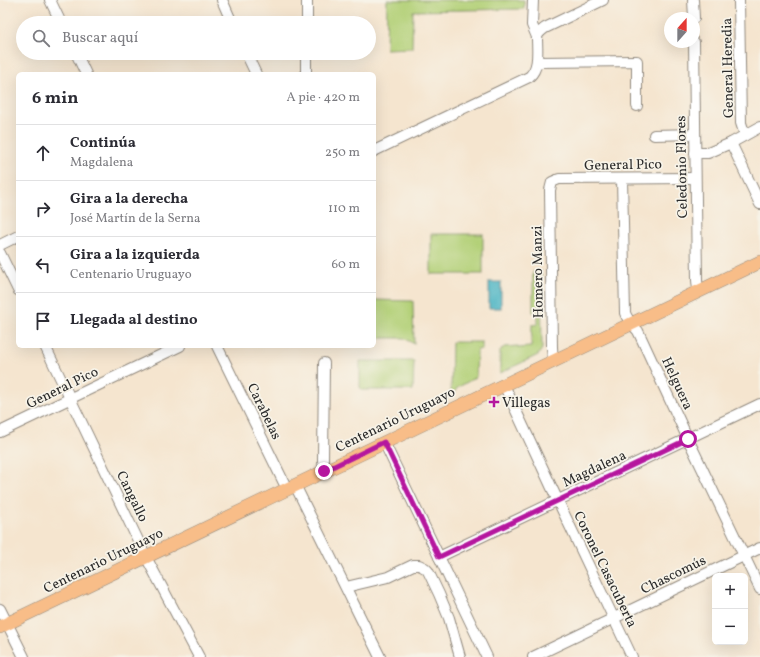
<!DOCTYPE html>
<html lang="es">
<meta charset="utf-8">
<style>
body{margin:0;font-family:Vollkorn,serif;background:#f7f7f7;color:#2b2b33}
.controls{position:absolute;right:12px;bottom:12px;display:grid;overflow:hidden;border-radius:6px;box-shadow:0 4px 16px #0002}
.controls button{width:36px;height:36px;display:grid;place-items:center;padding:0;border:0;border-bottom:1px solid #e1e1e2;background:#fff;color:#2b2b33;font:20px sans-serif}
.compass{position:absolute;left:664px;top:12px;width:36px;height:36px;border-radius:50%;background:#fff;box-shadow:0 4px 16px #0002;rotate:21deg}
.stop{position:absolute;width:12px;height:12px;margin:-9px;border:3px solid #b5179e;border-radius:50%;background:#fff}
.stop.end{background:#b5179e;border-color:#fff;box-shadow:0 1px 4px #0008}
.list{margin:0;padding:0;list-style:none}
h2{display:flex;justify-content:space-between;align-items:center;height:52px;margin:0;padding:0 16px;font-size:17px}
h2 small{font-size:13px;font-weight:400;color:#7c7c81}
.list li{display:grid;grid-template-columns:26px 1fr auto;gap:12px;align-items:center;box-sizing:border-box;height:56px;padding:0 16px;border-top:1px solid #e1e1e2}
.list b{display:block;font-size:15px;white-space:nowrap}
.list p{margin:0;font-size:13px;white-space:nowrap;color:#7c7c81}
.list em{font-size:13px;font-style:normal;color:#7c7c81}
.icon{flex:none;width:22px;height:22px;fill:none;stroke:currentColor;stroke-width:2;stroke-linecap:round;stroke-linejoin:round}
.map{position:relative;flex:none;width:760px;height:657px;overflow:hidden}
.search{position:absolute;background:#fff;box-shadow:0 4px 16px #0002;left:16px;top:16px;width:360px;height:44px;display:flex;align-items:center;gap:10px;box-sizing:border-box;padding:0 14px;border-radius:22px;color:#7c7c81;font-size:15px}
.panel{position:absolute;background:#fff;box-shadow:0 4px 16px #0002;left:16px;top:72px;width:360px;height:276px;border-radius:6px}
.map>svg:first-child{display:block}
</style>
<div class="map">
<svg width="760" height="657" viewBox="0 0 760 657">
<rect width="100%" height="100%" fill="#f7f3e8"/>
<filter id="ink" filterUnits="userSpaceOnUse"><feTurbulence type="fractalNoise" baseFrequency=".025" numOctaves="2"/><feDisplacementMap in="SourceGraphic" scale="8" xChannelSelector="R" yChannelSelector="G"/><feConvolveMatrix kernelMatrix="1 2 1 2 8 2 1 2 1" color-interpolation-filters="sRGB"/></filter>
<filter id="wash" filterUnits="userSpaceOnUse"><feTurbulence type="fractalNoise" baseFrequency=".012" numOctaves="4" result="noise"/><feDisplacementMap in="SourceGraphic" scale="16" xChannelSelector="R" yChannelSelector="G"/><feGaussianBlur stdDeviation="0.9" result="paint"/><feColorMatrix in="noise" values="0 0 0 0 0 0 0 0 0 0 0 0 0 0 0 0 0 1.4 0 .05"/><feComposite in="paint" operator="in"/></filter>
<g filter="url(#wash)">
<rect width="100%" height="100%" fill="#f5e5cf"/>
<g fill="#b2d077" stroke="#6e7e51">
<polygon points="387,0 524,0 524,9 413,11 412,48 386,49"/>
<rect x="431" y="234" width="52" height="40"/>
<polygon points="541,271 542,349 538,355 500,373 500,351 504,347 518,346 518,348 531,347 532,325 538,324 538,316 533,312 533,272"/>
<polygon points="374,300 413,301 414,344 404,338 374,338"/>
<polygon points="452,342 482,342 482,349 477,350 476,377 457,388 454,393 451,394"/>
<polygon points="360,361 414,361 413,390 362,390 360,387"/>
</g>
<rect fill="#46b3c3" stroke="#386f77" x="489" y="282" width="12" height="26"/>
</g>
<g filter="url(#ink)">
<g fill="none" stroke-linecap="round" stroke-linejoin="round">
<defs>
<g id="minor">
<polyline points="50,0 61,23"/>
<polyline points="222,0 232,23"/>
<polyline points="533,0 532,25 537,37"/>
<polyline points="693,0 694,18"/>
<polyline points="739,0 741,123 745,135"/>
<polyline points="307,23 307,0"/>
<polyline points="694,42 697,280 698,291"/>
<polyline points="76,53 86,74"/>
<polyline points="246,53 256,74"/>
<polyline points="537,62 637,61 637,106"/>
<polyline points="306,74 306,53"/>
<polyline points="654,135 695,134"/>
<polyline points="731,143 760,204"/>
<path d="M374 151 529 77C540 68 537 50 537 37 538 33 541 31 545 28L603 0"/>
<polyline points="695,153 708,153 731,143 760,127"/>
<path d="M622 179 625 313C628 321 633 325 638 331L688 439 760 589"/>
<polyline points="0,245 18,236"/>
<polyline points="0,253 18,290"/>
<polyline points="45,346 146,557 199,657"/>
<polyline points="217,346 287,489"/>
<polyline points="553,361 552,347 550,190 552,182 559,179 695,178"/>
<polyline points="324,363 323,460 324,471"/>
<polyline points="504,385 558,501 632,657"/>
<polyline points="0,432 180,346"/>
<polyline points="384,442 487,657"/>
<polyline points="295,485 380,657"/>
<polyline points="439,557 760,404"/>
<polyline points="346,587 388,577 413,565 419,565 425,568 428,571 439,594 449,618 460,657"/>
<polyline points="0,609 24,657"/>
<polyline points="533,657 760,548"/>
</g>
<polyline id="major" points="0,627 760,262"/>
</defs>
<use href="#minor" stroke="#90887d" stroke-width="12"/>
<use href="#major" stroke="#90887d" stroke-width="14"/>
<use href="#minor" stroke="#fff" stroke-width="10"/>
<use href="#major" stroke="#f8bd88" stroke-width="13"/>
</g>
</g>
<g fill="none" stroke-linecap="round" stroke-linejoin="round" filter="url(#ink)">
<polyline stroke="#b5179e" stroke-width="5" points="324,471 384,442 439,557 688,439"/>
</g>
<path fill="#b5179e" stroke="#f7f3e8" stroke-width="1.5" d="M492 396h4v4h4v4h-4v4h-4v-4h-4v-4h4z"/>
<g text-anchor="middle" stroke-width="3.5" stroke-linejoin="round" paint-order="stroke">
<g font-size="14" fill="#2b2b2b" stroke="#f7f3e8">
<text transform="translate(727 68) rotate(-91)" y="5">General Heredia</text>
<text transform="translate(623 164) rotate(-1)" y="5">General Pico</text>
<text transform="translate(681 167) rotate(-91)" y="5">Celedonio Flores</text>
<text transform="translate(537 272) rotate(-91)" y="5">Homero Manzi</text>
<text transform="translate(678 383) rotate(65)" y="5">Helguera</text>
<text transform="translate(62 387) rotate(-26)" y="5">General Pico</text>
<text transform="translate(265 411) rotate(64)" y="5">Carabelas</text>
<text transform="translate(395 419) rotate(-26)" y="5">Centenario Uruguayo</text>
<text transform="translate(594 468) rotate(-25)" y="5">Magdalena</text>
<text transform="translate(133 496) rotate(64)" y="5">Cangallo</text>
<text transform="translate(103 560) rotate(-26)" y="5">Centenario Uruguayo</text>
<text transform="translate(606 569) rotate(64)" y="5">Coronel Casacuberta</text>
<text transform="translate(673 574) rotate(-26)" y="5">Chascomús</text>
</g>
<g font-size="14" fill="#2b2b2b" stroke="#f7f3e8" text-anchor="start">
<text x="502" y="407">Villegas</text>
</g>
</g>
</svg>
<div class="controls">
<button>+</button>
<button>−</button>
</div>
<svg class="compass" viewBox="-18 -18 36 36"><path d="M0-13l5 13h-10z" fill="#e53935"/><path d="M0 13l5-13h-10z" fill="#7c7c81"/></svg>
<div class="stop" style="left:688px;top:439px"></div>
<div class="stop end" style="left:324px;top:471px"></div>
<div class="search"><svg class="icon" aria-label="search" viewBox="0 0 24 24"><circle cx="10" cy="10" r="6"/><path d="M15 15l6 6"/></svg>Buscar aquí</div>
<section class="panel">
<h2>6 min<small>A pie · 420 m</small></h2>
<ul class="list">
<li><svg class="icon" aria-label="ahead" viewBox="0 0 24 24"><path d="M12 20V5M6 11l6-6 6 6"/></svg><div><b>Continúa</b><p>Magdalena</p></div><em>250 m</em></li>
<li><svg class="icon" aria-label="right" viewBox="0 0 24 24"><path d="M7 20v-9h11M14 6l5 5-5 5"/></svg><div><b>Gira a la derecha</b><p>José Martín de la Serna</p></div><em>110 m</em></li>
<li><svg class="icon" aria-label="left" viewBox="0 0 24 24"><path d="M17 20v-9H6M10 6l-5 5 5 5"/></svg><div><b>Gira a la izquierda</b><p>Centenario Uruguayo</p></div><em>60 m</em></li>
<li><svg class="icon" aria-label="arrive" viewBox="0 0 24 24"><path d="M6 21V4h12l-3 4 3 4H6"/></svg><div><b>Llegada al destino</b></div></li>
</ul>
</section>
</div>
